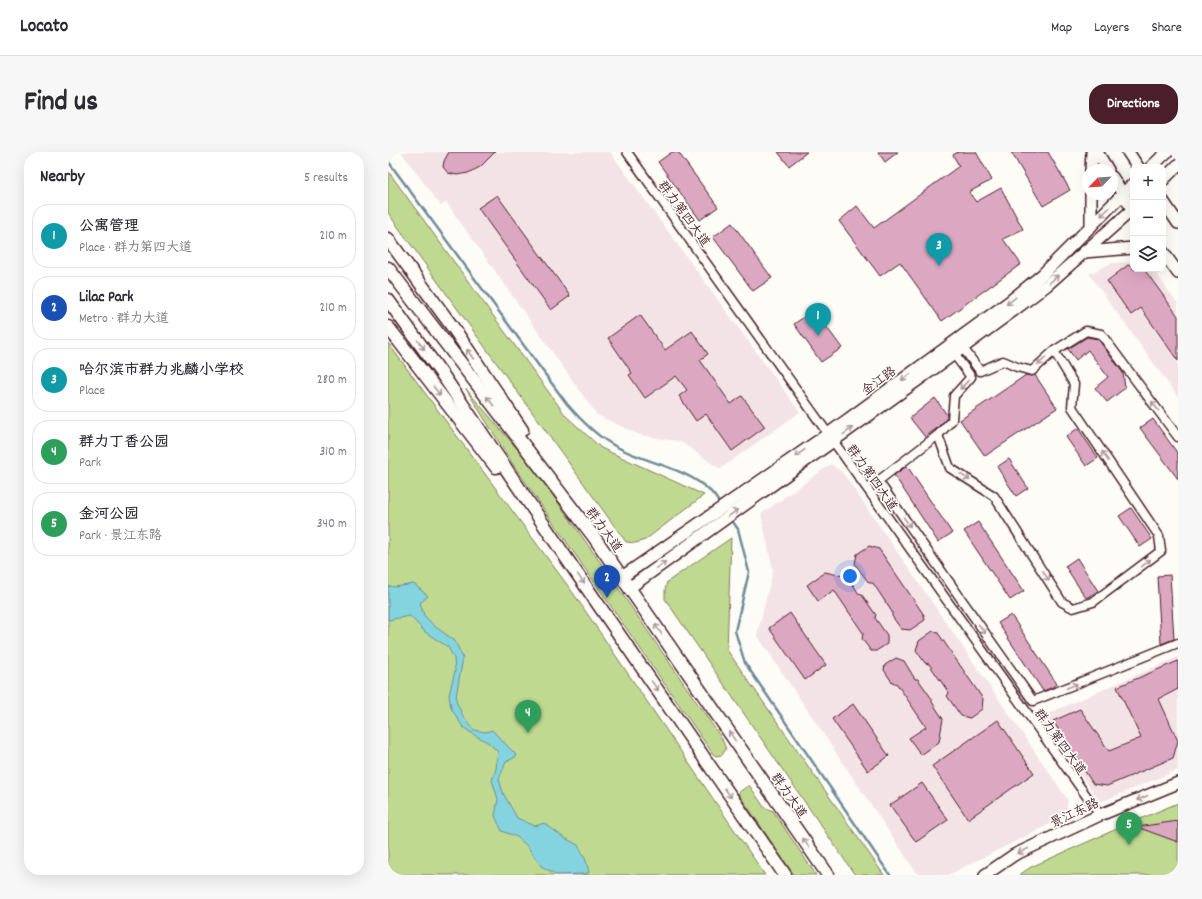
<!DOCTYPE html>
<meta charset="utf-8">
<style>
body{margin:0;font-family:Dekko,"LXGW WenKai TC",sans-serif;background:#f7f7f7;color:#2b2b33}
.controls{position:absolute;right:12px;top:12px;display:grid;overflow:hidden;border-radius:8px;box-shadow:0 4px 16px #0002}
.controls button{width:36px;height:36px;display:grid;place-items:center;padding:0;border:0;border-bottom:1px solid #e1e1e2;background:#fff;color:#2b2b33;font:20px sans-serif}
.compass{position:absolute;left:694px;top:12px;width:36px;height:36px;border-radius:50%;background:#fff;box-shadow:0 4px 16px #0002;rotate:245deg}
.you{position:absolute;left:462px;top:424px;width:14px;height:14px;margin:-10px;border:3px solid #fff;border-radius:50%;background:#1a73e8;box-shadow:0 0 0 6px #1a73e833}
.badge{display:grid;place-items:center;width:26px;height:26px;border-radius:50%;background:#4a1f2b;color:#fff;font-size:13px;font-weight:700}
.pin{position:absolute;translate:-50% -33px;filter:drop-shadow(0 1px 2px #0008)}
.pin::after{content:'';position:absolute;top:21px;width:14px;height:12px;background:inherit;clip-path:polygon(0 0,100% 0,50% 100%)}
.list{margin:0;padding:0;list-style:none}
h2{display:flex;justify-content:space-between;align-items:center;height:52px;margin:0;padding:0 16px;font-size:17px}
h2 small{font-size:13px;font-weight:400;color:#7c7c81}
.list li{display:grid;grid-template-columns:26px 1fr auto;gap:12px;align-items:center;box-sizing:border-box;height:64px;margin:0 8px 8px;padding:0 8px;border:1px solid #e1e1e2;border-radius:16px}
.list b{display:block;font-size:15px;white-space:nowrap}
.list p{margin:0;font-size:13px;white-space:nowrap;color:#7c7c81}
.list em{font-size:13px;font-style:normal;color:#7c7c81}
.icon{flex:none;width:22px;height:22px;fill:none;stroke:currentColor;stroke-width:2;stroke-linecap:round;stroke-linejoin:round}
.map{position:relative;flex:none;width:790px;height:723px;overflow:hidden;border-radius:16px}
header{display:flex;align-items:center;gap:24px;box-sizing:border-box;height:56px;padding:0 20px;background:#fff;border-bottom:1px solid #e1e1e2}
header strong{font-size:19px}
nav{display:flex;gap:22px;margin-inline-start:auto;font-size:14px}
.intro{display:flex;align-items:center;justify-content:space-between;box-sizing:border-box;height:96px;padding:0 24px}
h1{margin:0;font-size:28px}
.button{padding:10px 18px;border-radius:16px;background:#4a1f2b;color:#fff;font-size:14px;font-weight:700}
main{display:flex;gap:24px;padding:0 24px}
aside{flex:1;background:#fff;border-radius:16px;box-shadow:0 4px 16px #0002}
.map>svg:first-child{display:block}
</style>
<header>
<strong>Locato</strong>
<nav><a>Map</a><a>Layers</a><a>Share</a></nav>
</header>
<div class="intro"><h1>Find us</h1><a class="button">Directions</a></div>
<main>
<aside>
<h2>Nearby<small>5 results</small></h2>
<ul class="list">
<li><span class="badge" style="background:#0f9aa8">1</span><div><b>公寓管理</b><p>Place · 群力第四大道</p></div><em>210 m</em></li>
<li><span class="badge" style="background:#1a4fb4">2</span><div><b>Lilac Park</b><p>Metro · 群力大道</p></div><em>210 m</em></li>
<li><span class="badge" style="background:#0f9aa8">3</span><div><b>哈尔滨市群力兆麟小学校</b><p>Place</p></div><em>280 m</em></li>
<li><span class="badge" style="background:#2e9e5b">4</span><div><b>群力丁香公园</b><p>Park</p></div><em>310 m</em></li>
<li><span class="badge" style="background:#2e9e5b">5</span><div><b>金河公园</b><p>Park · 景江东路</p></div><em>340 m</em></li>
</ul>
</aside>
<div class="map">
<svg width="790" height="723" viewBox="0 0 790 723">
<rect width="100%" height="100%" fill="#fdfcf7"/>
<filter id="ink" filterUnits="userSpaceOnUse"><feTurbulence type="fractalNoise" baseFrequency=".025" numOctaves="2"/><feDisplacementMap in="SourceGraphic" scale="8" xChannelSelector="R" yChannelSelector="G"/><feConvolveMatrix kernelMatrix="1 2 1 2 8 2 1 2 1" color-interpolation-filters="sRGB"/></filter>
<g filter="url(#ink)">
<g fill="#f3e3e7">
<polygon points="13,0 222,0 412,260 332,317 293,290 252,283 209,263 58,50 53,54"/>
<polygon points="745,110 745,117 763,117 766,119 790,152 790,245 701,122 724,111"/>
<polygon points="443,312 455,321 680,648 678,664 560,723 530,723 369,483 385,419 373,362"/>
<polygon points="790,505 790,618 713,650 650,566"/>
</g>
<g fill="#bfd991" stroke="#847c5e">
<polygon points="0,19 178,264 213,296 316,343 257,388 248,391 238,390 0,61"/>
<polygon points="0,191 183,438 377,723 0,723"/>
<polygon points="78,237 137,306 164,342 217,417 334,587 338,597 334,603 328,604 325,602 124,311"/>
<polygon points="343,386 339,498 496,723 467,723 277,447 277,438 279,430"/>
<polygon points="361,633 376,655 385,659 428,723 406,723 350,641"/>
<polygon points="790,651 790,723 631,723 643,715 740,672"/>
</g>
<polygon fill="#84d4df" stroke="#6d8c97" points="26,432 40,444 32,451 36,463 45,473 67,489 75,506 69,538 68,549 75,564 86,578 98,580 104,578 129,604 118,610 111,627 115,641 129,666 147,674 156,671 175,685 190,693 197,706 201,720 197,722 169,723 153,714 139,694 129,685 114,679 107,664 110,647 104,628 108,617 110,600 101,591 88,584 75,575 63,556 61,543 67,519 66,506 60,495 37,480 22,464 0,468 0,434 7,435"/>
<g fill="none" stroke-linecap="round" stroke-linejoin="round">
<g stroke="#6d8c97" stroke-width="2.5">
<path d="M0 9 179 252C192 267 205 281 222 291 253 311 295 313 322 339 327 343 330 349 333 354"/>
<polyline points="342,366 350,377 361,420 347,479 357,511 502,723"/>
</g>
</g>
<g fill="#dca8c1" stroke="#4a1f2b">
<polygon points="61,0 107,0 92,15 80,21 69,23 60,21 55,15 56,9"/>
<polygon points="284,0 290,0 330,55 312,68 270,10"/>
<polygon points="390,0 419,0 401,14"/>
<polygon points="490,0 510,0 497,10"/>
<polygon points="570,0 588,0 604,28 581,40 588,50 613,36 635,77 615,87 633,112 554,169 512,110 492,124 451,69 469,54 486,76 571,14 565,3"/>
<polygon points="623,0 660,0 682,38 655,54"/>
<polygon points="109,43 182,144 163,158 90,56"/>
<polygon points="344,71 384,126 365,139 325,85"/>
<polygon points="740,113 745,113 745,117 756,117 790,164 790,209 753,156 743,163 719,129"/>
<polygon points="426,158 454,196 433,210 406,172"/>
<polygon points="252,163 277,198 304,179 320,202 312,208 343,252 354,244 377,275 344,299 318,262 308,269 291,244 299,238 288,224 257,246 241,223 244,221 220,186"/>
<polygon points="699,185 710,187 735,221 737,236 719,250 707,236 720,225 700,198 688,208 680,197"/>
<polygon points="638,223 643,224 647,223 669,256 597,304 572,268"/>
<polygon points="547,246 559,263 559,266 548,277 537,285 522,266"/>
<polygon points="765,267 790,302 790,327 752,276"/>
<polygon points="690,276 710,306 698,314 678,285"/>
<polygon points="621,307 640,336 628,344 609,315"/>
<polygon points="519,314 564,381 550,390 506,323"/>
<polygon points="743,356 764,387 752,395 731,364"/>
<polygon points="590,370 636,439 622,448 576,379"/>
<polygon points="481,394 491,397 536,463 537,468 522,478 513,477 504,464 504,460 485,431 481,431 467,412 469,402"/>
<polygon points="689,406 710,439 698,446 677,414"/>
<polygon points="437,420 460,425 471,442 474,443 488,463 487,466 499,483 499,492 488,499 483,499 474,487 475,481 446,438 430,449 419,433"/>
<polygon points="782,423 786,487 773,492 769,424"/>
<polygon points="402,461 438,513 417,528 381,476"/>
<polygon points="623,463 669,532 663,536 655,539 610,471"/>
<polygon points="545,479 550,481 595,547 594,557 582,566 573,564 559,544 561,541 541,512 537,511 528,498 531,489"/>
<polygon points="508,506 516,509 527,527 530,527 544,547 544,550 555,567 551,590 533,603 521,586 538,575 509,532 504,530 496,518 497,513"/>
<polygon points="790,509 790,537 771,547 790,589 785,606 719,634 705,632 665,569 692,557 721,599 753,586 729,535"/>
<polygon points="465,552 501,604 480,619 444,567"/>
<polygon points="610,568 646,621 580,667 544,614"/>
<polygon points="534,631 560,668 528,690 502,653"/>
<polygon points="790,669 790,690 749,675"/>
</g>
<g fill="none" stroke-linecap="round" stroke-linejoin="round">
<defs>
<g id="street">
<polyline points="239,0 712,663"/>
<polyline points="575,196 592,219 615,209 629,215 644,219 666,199 698,179 713,182 790,285"/>
<polyline points="566,202 583,225 566,244 564,268 550,283 490,329 645,549 790,491"/>
<polyline points="550,283 562,316 606,344 674,450 685,456 705,450 773,399 771,384 684,255 686,232 666,199"/>
</g>
<g id="secondary">
<polyline points="709,0 720,18"/>
<polyline points="740,0 750,15"/>
<polyline points="763,15 779,0"/>
<polyline points="703,18 704,0"/>
<polyline points="724,25 745,58"/>
<polyline points="775,28 790,13"/>
<polyline points="775,49 790,71"/>
<polyline points="703,74 703,42"/>
<polyline points="696,100 745,96"/>
<polyline points="775,100 790,121"/>
<polyline points="234,425 440,282 621,150 654,123 745,32"/>
<polyline points="241,436 566,202 626,158 659,133 745,57"/>
<polyline points="597,723 626,703 712,663 790,631"/>
</g>
<g id="primary">
<polyline points="0,87 66,177 134,278"/>
<polyline points="0,116 206,385 440,723"/>
<polyline points="0,148 56,225 181,410 397,723"/>
<polyline points="0,175 108,315"/>
</g>
</defs>
<use href="#street" stroke="#4a1f2b" stroke-width="11"/>
<use href="#secondary" stroke="#4a1f2b" stroke-width="14"/>
<use href="#primary" stroke="#4a1f2b" stroke-width="15"/>
<use href="#street" stroke="#fdfcf7" stroke-width="8"/>
<use href="#secondary" stroke="#fdfcf7" stroke-width="11"/>
<use href="#primary" stroke="#fdfcf7" stroke-width="12"/>
</g>
<defs><path id="oneway-shaft" d="M-6 0H5M1.5-3L5.5 0L1.5 3" fill="none" stroke-width="1.6" stroke-linecap="round" stroke-linejoin="round"/></defs>
<g stroke="#ac999b">
<use href="#oneway-shaft" transform="translate(717 60) rotate(135)"/>
<use href="#oneway-shaft" transform="translate(666 127) rotate(-42)"/>
<use href="#oneway-shaft" transform="translate(623 149) rotate(142)"/>
<use href="#oneway-shaft" transform="translate(33 193) rotate(54)"/>
<use href="#oneway-shaft" transform="translate(82 202) rotate(-124)"/>
<use href="#oneway-shaft" transform="translate(654 209) rotate(138)"/>
<use href="#oneway-shaft" transform="translate(518 225) rotate(144)"/>
<use href="#oneway-shaft" transform="translate(576 233) rotate(133)"/>
<use href="#oneway-shaft" transform="translate(49 239) rotate(52)"/>
<use href="#oneway-shaft" transform="translate(102 249) rotate(-128)"/>
<use href="#oneway-shaft" transform="translate(767 254) rotate(-127)"/>
<use href="#oneway-shaft" transform="translate(460 279) rotate(-36)"/>
<use href="#oneway-shaft" transform="translate(412 301) rotate(145)"/>
<use href="#oneway-shaft" transform="translate(717 304) rotate(-124)"/>
<use href="#oneway-shaft" transform="translate(577 325) rotate(32)"/>
<use href="#oneway-shaft" transform="translate(345 361) rotate(-36)"/>
<use href="#oneway-shaft" transform="translate(519 370) rotate(55)"/>
<use href="#oneway-shaft" transform="translate(758 411) rotate(-39)"/>
<use href="#oneway-shaft" transform="translate(273 413) rotate(-36)"/>
<use href="#oneway-shaft" transform="translate(658 424) rotate(58)"/>
<use href="#oneway-shaft" transform="translate(193 427) rotate(55)"/>
<use href="#oneway-shaft" transform="translate(270 477) rotate(-125)"/>
<use href="#oneway-shaft" transform="translate(594 477) rotate(55)"/>
<use href="#oneway-shaft" transform="translate(267 534) rotate(55)"/>
<use href="#oneway-shaft" transform="translate(684 534) rotate(-22)"/>
<use href="#oneway-shaft" transform="translate(344 584) rotate(-125)"/>
<use href="#oneway-shaft" transform="translate(340 641) rotate(55)"/>
<use href="#oneway-shaft" transform="translate(754 646) rotate(157)"/>
<use href="#oneway-shaft" transform="translate(418 691) rotate(-125)"/>
<use href="#oneway-shaft" transform="translate(635 699) rotate(155)"/>
</g>
</g>
<g text-anchor="middle" stroke-width="3.5" stroke-linejoin="round" paint-order="stroke">
<g font-size="13" fill="#4a1f2b" stroke="#fdfcf7">
<text transform="translate(297 61) rotate(54)" y="5">群力第四大道</text>
<text transform="translate(490 228) rotate(-36)" y="5">金江路</text>
<text transform="translate(485 325) rotate(55)" y="5">群力第四大道</text>
<text transform="translate(217 377) rotate(54)" y="5">群力大道</text>
<text transform="translate(673 589) rotate(54)" y="5">群力第四大道</text>
<text transform="translate(402 643) rotate(55)" y="5">群力大道</text>
<text transform="translate(686 660) rotate(-25)" y="5">景江东路</text>
</g>
</g>
</svg>
<div class="controls">
<button>+</button>
<button>−</button>
<button><svg class="icon" aria-label="layers" viewBox="0 0 24 24"><path d="M12 4l9 5-9 5-9-5zM3 14l9 5 9-5"/></svg></button>
</div>
<svg class="compass" viewBox="-18 -18 36 36"><path d="M0-13l5 13h-10z" fill="#e53935"/><path d="M0 13l5-13h-10z" fill="#7c7c81"/></svg>
<div class="you"></div>
<div class="pin badge" style="left:430px;top:184px;background:#0f9aa8">1</div>
<div class="pin badge" style="left:219px;top:446px;background:#1a4fb4">2</div>
<div class="pin badge" style="left:551px;top:114px;background:#0f9aa8">3</div>
<div class="pin badge" style="left:140px;top:581px;background:#2e9e5b">4</div>
<div class="pin badge" style="left:741px;top:693px;background:#2e9e5b">5</div>
</div>
</main>
